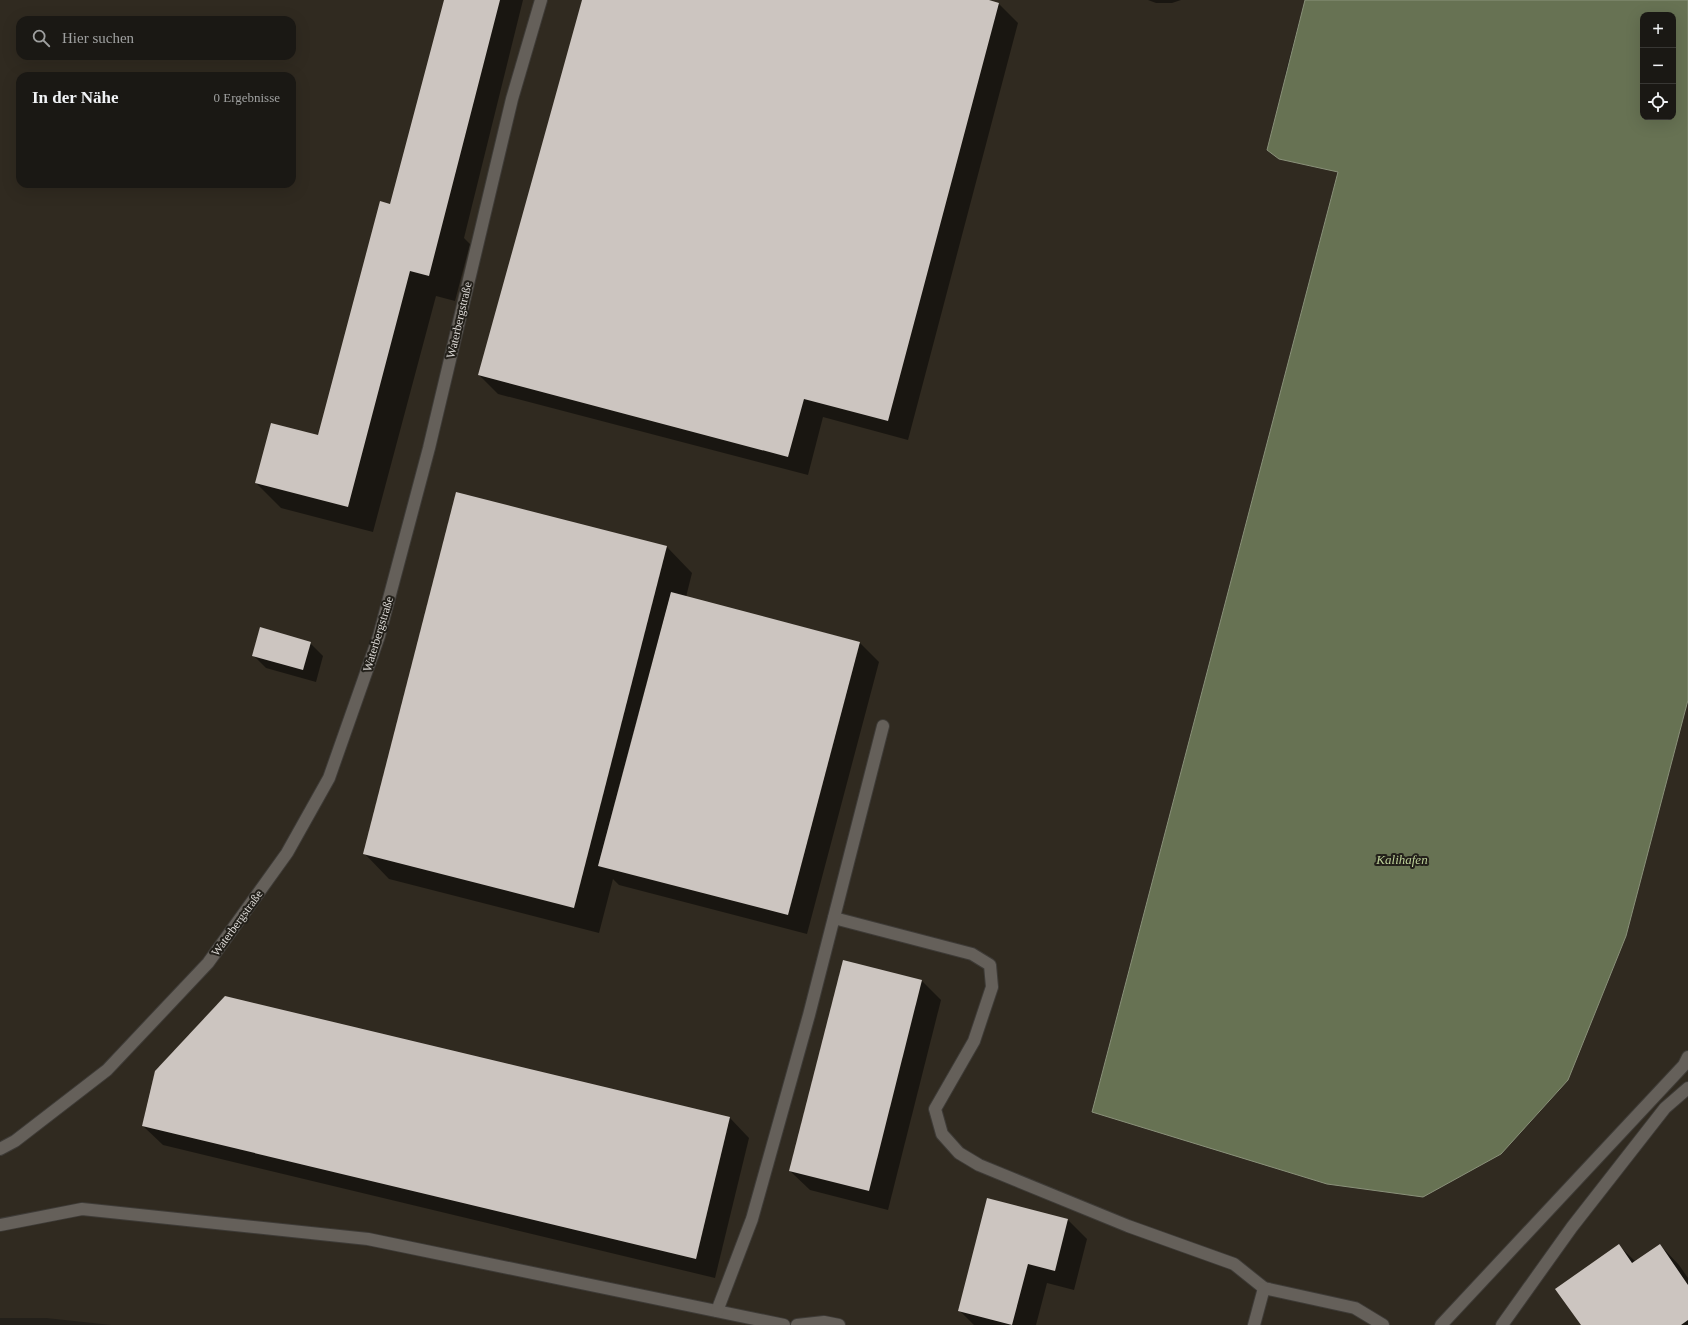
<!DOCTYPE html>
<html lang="de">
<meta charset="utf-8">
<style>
body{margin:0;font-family:"Times New Roman",serif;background:#272522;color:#f1f3f6}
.controls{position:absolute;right:12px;top:12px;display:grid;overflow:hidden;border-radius:8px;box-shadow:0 4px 16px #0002}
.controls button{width:36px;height:36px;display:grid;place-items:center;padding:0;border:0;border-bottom:1px solid #383734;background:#1a1814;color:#f1f3f6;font:20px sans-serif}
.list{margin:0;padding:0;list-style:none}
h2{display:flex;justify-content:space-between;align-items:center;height:52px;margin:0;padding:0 16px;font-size:17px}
h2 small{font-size:13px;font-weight:400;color:#9fa0a0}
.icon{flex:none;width:22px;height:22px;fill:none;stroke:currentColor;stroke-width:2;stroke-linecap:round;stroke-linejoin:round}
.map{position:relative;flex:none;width:1688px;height:1325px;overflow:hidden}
.search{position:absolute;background:#1a1814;box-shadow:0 4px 16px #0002;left:16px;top:16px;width:280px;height:44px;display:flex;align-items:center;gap:10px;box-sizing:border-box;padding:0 14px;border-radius:12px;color:#9fa0a0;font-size:15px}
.panel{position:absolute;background:#1a1814;box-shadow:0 4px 16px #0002;left:16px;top:72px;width:280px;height:116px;border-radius:12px}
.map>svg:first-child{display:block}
</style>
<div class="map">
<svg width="1688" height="1325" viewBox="0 0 1688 1325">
<rect width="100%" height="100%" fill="#23201a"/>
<path fill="#302a20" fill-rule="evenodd" d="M0 0H1305L1285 74 1279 159 1338 171 1092 1111 1501 1154 1568 1080 1626 936 1688 700V1325H111L46 1318H0ZM20 20H292V56H20ZM20 76H292V184H20Z"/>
<path fill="#677253" stroke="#8a917a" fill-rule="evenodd" d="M1305 0H1688V700L1626 936 1568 1080 1501 1154 1423 1197 1327 1184 1092 1112 1338 172 1279 159 1267 150ZM1643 15H1673V117H1643Z"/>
<g fill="#0007">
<polygon points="445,0 523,0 464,238 470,244 455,301 436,296 373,532 281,508 256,483 318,437 391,205"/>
<polygon points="583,0 985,0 999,4 1018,23 908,440 823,417 808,475 498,394 479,375"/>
<polygon points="1148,0 1181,0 1172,3 1156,3"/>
<polygon points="667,547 692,573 686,597 859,642 879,662 807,934 619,885 613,879 599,933 389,879 364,853"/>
<polygon points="310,643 323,656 316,682 266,668 253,655"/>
<polygon points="922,981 941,1000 888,1210 810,1190 790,1171"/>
<polygon points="730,1118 749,1138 715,1278 163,1145 143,1126"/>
<polygon points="1068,1220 1087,1239 1074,1290 1047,1283 1036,1325 974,1325 959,1310"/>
<polygon points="1660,1245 1679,1265 1688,1278 1688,1325 1582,1325 1619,1246 1636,1262"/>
</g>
<g fill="#ccc5c0">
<polygon points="444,0 500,0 429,276 410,271 348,507 255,483 271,423 318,435 380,201 390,204"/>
<polygon points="582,0 989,0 999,3 888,421 804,399 788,457 478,375"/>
<polygon points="456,492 667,546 574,908 363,854"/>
<polygon points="671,592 860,642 788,915 598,866"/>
<polygon points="260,627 311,642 303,670 252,656"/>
<polygon points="843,960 922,980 869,1191 789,1171"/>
<polygon points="225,996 730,1117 696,1259 142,1126 155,1071"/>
<polygon points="987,1198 1068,1219 1055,1271 1028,1264 1012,1325 958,1311"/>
<polygon points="1619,1244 1632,1263 1660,1244 1688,1285 1688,1320 1681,1325 1581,1325 1555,1289"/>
</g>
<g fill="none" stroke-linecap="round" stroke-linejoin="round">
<defs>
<g id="minor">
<polyline points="834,918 972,954 990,965 992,987 974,1041 935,1109 942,1134 959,1153 979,1165 1128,1226 1234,1264 1264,1288"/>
<polyline points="0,1149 15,1141 107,1070 208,963 287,853 329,778 379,636 429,448 512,99 541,0"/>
<polyline points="0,1225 82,1209 368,1239 784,1325"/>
<polyline points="717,1311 752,1219 809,1015 883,726"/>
<polyline points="797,1325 824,1322 839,1325"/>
<polyline points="1254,1325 1264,1288 1355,1308 1383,1325"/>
<polyline points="1441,1325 1684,1065 1688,1057"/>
<polyline points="1502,1325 1572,1227 1665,1108 1688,1088"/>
</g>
</defs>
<use href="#minor" stroke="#3e3b37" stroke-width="14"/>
<use href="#minor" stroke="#65605a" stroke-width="12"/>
</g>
<g text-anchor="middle" stroke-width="4" stroke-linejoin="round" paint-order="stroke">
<g font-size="12" fill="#dcd9d6" stroke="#23201a">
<text transform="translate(459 320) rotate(-77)" y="4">Waterbergstraße</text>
<text transform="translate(378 634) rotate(-73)" y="4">Waterbergstraße</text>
<text transform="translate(237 923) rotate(-54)" y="4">Waterbergstraße</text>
</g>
<g font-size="13" font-style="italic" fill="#bdd199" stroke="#23201a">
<text x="1402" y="864">Kalihafen</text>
</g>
</g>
</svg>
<div class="controls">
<button>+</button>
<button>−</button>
<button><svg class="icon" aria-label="locate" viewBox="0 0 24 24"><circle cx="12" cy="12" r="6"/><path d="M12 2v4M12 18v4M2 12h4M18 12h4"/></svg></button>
</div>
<div class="search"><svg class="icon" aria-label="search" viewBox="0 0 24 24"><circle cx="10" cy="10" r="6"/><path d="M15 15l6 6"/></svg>Hier suchen</div>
<section class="panel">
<h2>In der Nähe<small>0 Ergebnisse</small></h2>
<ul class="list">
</ul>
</section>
</div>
